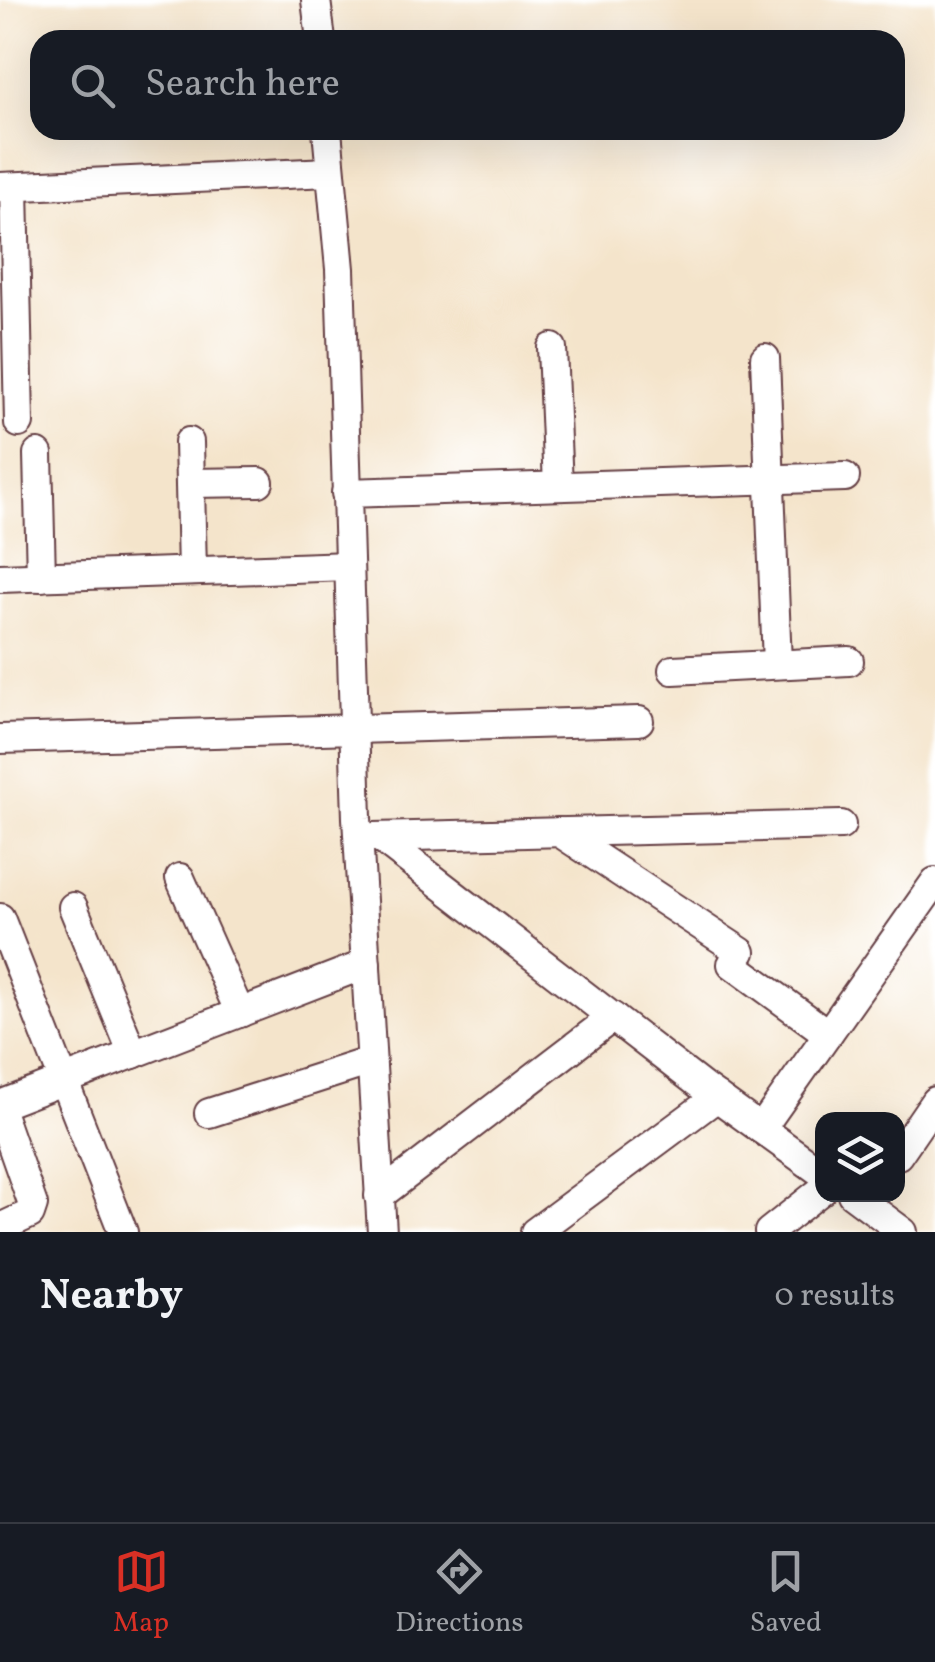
<!DOCTYPE html>
<style>
body{margin:0;font-family:Vollkorn,serif;background:#242831;color:#f1f3f6}
.controls{position:absolute;right:30px;bottom:30px;display:grid;overflow:hidden;border-radius:20px;box-shadow:0 10px 40px #0002}
.controls button{width:90px;height:90px;display:grid;place-items:center;padding:0;border:0;border-bottom:2px solid #363941;background:#171b24;color:#f1f3f6;font:50px sans-serif}
.list{margin:0;padding:0;list-style:none}
h2{display:flex;justify-content:space-between;align-items:center;height:130px;margin:0;padding:0 40px;font-size:42px}
h2 small{font-size:32px;font-weight:400;color:#9ea1a6}
.icon{flex:none;width:55px;height:55px;fill:none;stroke:currentColor;stroke-width:2;stroke-linecap:round;stroke-linejoin:round}
.map{position:relative;flex:none;width:935px;height:1232px;overflow:hidden}
.search{position:absolute;background:#171b24;box-shadow:0 10px 40px #0002;left:30px;right:30px;top:30px;height:110px;display:flex;align-items:center;gap:25px;box-sizing:border-box;padding:0 35px;border-radius:30px;color:#9ea1a6;font-size:38px}
.sheet{height:290px;background:#171b24}
nav{display:flex;justify-content:space-around;align-items:center;box-sizing:border-box;height:140px;border-top:2px solid #363941;background:#171b24;font-size:28px;color:#9ea1a6}
nav a{display:grid;justify-items:center;gap:5px}
nav .on{color:#d93025}
.map>svg:first-child{display:block}
</style>
<div class="map">
<svg width="935" height="1232" viewBox="0 0 935 1232">
<rect width="100%" height="100%" fill="#fff"/>
<filter id="ink" filterUnits="userSpaceOnUse"><feTurbulence type="fractalNoise" baseFrequency=".01" numOctaves="2"/><feDisplacementMap in="SourceGraphic" scale="20" xChannelSelector="R" yChannelSelector="G"/><feConvolveMatrix kernelMatrix="1 2 1 2 8 2 1 2 1" color-interpolation-filters="sRGB"/></filter>
<filter id="wash" filterUnits="userSpaceOnUse"><feTurbulence type="fractalNoise" baseFrequency=".0048" numOctaves="4" result="noise"/><feDisplacementMap in="SourceGraphic" scale="40" xChannelSelector="R" yChannelSelector="G"/><feGaussianBlur stdDeviation="2.25" result="paint"/><feColorMatrix in="noise" values="0 0 0 0 0 0 0 0 0 0 0 0 0 0 0 0 0 1.4 0 .05"/><feComposite in="paint" operator="in"/></filter>
<g filter="url(#wash)">
<rect width="100%" height="100%" fill="#f4e4cb"/>
</g>
<g filter="url(#ink)">
<g fill="none" stroke-linecap="round" stroke-linejoin="round">
<defs>
<g id="minor">
<polyline points="316,0 321,40"/>
<polyline points="327,130 340,269 357,818 382,1232"/>
<polyline points="0,187 329,172"/>
<polyline points="14,187 19,423"/>
<polyline points="552,348 558,486"/>
<polyline points="765,358 777,664"/>
<polyline points="189,442 192,571"/>
<polyline points="38,454 41,577"/>
<polyline points="190,483 259,482"/>
<polyline points="346,493 845,477"/>
<polyline points="0,578 349,566"/>
<polyline points="673,670 849,661"/>
<polyline points="0,739 639,721"/>
<polyline points="559,832 741,952"/>
<polyline points="374,837 841,825"/>
<polyline points="379,837 703,1087 822,1173"/>
<polyline points="180,878 240,1013"/>
<polyline points="73,907 133,1054"/>
<polyline points="0,918 123,1232"/>
<polyline points="732,964 828,1034"/>
<polyline points="0,1105 366,964"/>
<polyline points="0,1111 33,1205 30,1214 0,1228"/>
<polyline points="209,1113 371,1061"/>
<polyline points="761,1129 935,882"/>
<polyline points="898,1155 935,1101"/>
<polyline points="852,1194 903,1232"/>
<polyline points="379,1196 613,1017"/>
<polyline points="535,1232 717,1097"/>
<polyline points="769,1232 822,1190"/>
</g>
</defs>
<use href="#minor" stroke="#643d43" stroke-width="32"/>
<use href="#minor" stroke="#fff" stroke-width="28"/>
</g>
</g>
</svg>
<div class="controls">
<button><svg class="icon" aria-label="layers" viewBox="0 0 24 24"><path d="M12 4l9 5-9 5-9-5zM3 14l9 5 9-5"/></svg></button>
</div>
<div class="search"><svg class="icon" aria-label="search" viewBox="0 0 24 24"><circle cx="10" cy="10" r="6"/><path d="M15 15l6 6"/></svg>Search here</div>
</div>
<section class="sheet">
<h2>Nearby<small>0 results</small></h2>
<ul class="list">
</ul>
</section>
<nav>
<a class="on"><svg class="icon" aria-label="map" viewBox="0 0 24 24"><path d="M3 6l6-2 6 2 6-2v14l-6 2-6-2-6 2zM9 4v14M15 6v14"/></svg>Map</a>
<a><svg class="icon" aria-label="directions" viewBox="0 0 24 24"><path d="M12 3l9 9-9 9-9-9zM9 14v-3h6M13 9l2 2-2 2"/></svg>Directions</a>
<a><svg class="icon" aria-label="saved" viewBox="0 0 24 24"><path d="M7 4h10v16l-5-4-5 4z"/></svg>Saved</a>
</nav>
